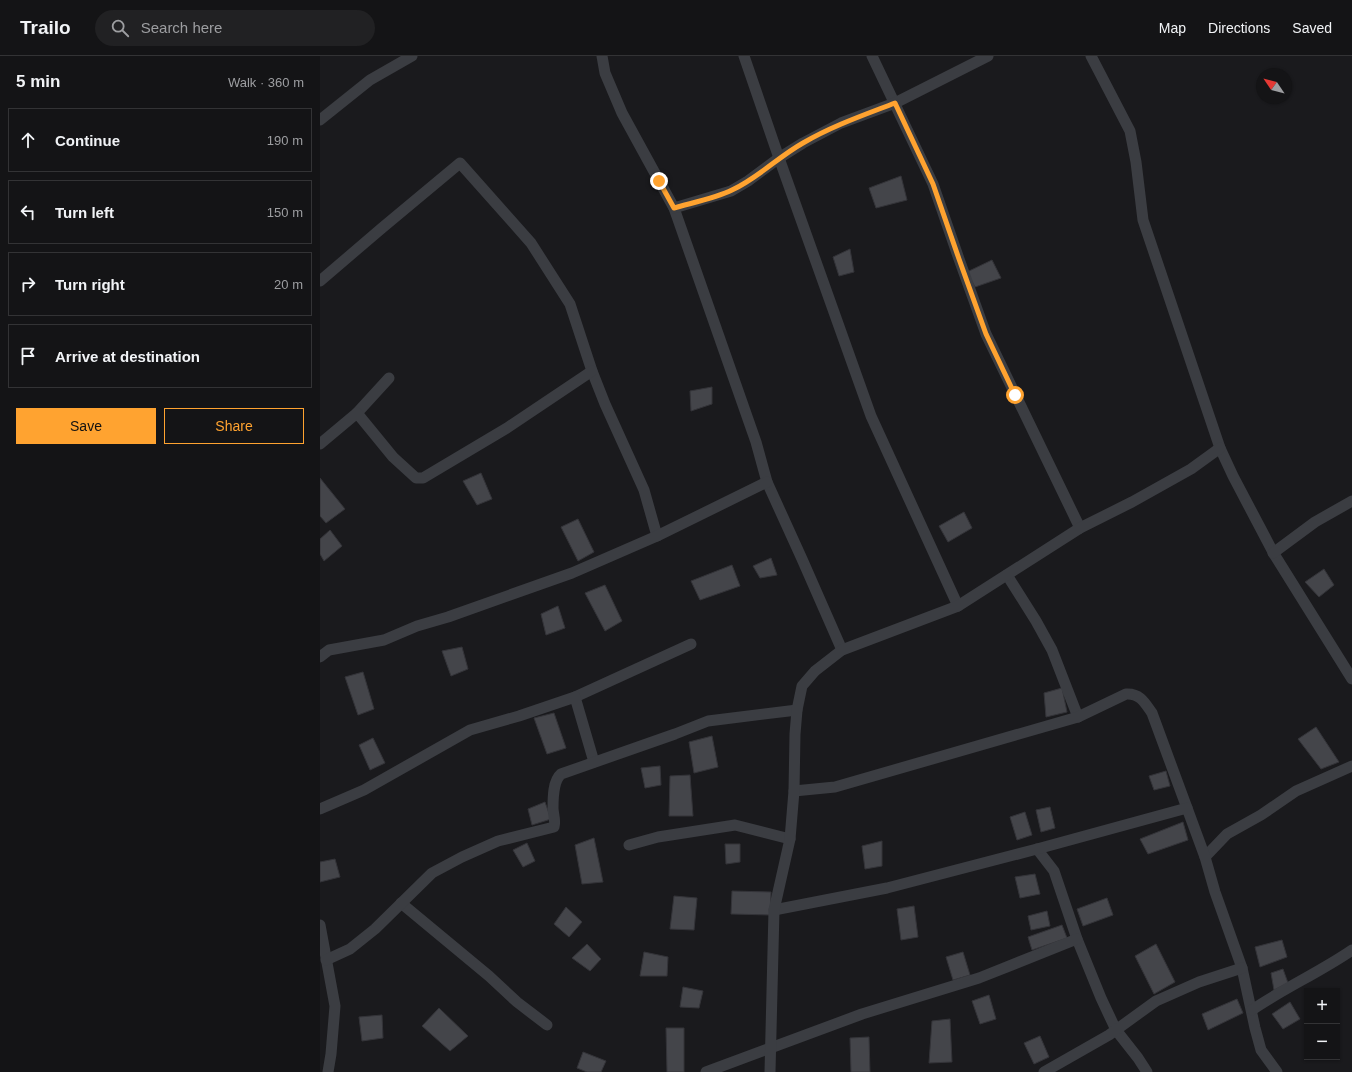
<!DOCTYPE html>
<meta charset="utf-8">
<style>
body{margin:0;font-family:Helvetica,sans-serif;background:#212123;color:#f1f3f6}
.controls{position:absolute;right:12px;bottom:12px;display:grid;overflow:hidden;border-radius:0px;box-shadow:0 1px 3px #0004}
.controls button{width:36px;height:36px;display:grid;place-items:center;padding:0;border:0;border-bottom:1px solid #333335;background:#141416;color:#f1f3f6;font:20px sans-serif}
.compass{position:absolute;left:936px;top:12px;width:36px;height:36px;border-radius:50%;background:#141416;box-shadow:0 1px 3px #0004;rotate:305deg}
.stop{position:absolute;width:12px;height:12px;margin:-9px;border:3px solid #ffa330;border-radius:50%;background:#fff}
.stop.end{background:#ffa330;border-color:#fff;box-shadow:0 1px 4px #0008}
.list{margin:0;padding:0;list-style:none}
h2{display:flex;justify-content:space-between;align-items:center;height:52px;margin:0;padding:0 16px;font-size:17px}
h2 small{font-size:13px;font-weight:400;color:#9d9ea1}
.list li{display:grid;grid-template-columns:26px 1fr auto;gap:12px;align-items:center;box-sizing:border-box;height:64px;margin:0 8px 8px;padding:0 8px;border:1px solid #333335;border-radius:0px}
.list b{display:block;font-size:15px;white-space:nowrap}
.list em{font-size:13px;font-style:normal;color:#9d9ea1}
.actions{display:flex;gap:8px;padding:12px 16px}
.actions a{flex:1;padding:9px 0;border:1px solid #ffa330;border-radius:0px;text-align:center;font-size:14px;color:#ffa330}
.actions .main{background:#ffa330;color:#111}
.icon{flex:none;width:22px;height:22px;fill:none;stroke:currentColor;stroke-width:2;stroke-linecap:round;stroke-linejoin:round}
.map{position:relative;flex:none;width:1032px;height:1016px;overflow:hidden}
header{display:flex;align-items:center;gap:24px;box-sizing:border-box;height:56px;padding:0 20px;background:#141416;border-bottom:1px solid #333335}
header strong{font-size:19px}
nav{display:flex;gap:22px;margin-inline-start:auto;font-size:14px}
.search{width:280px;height:36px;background:#212123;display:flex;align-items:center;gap:10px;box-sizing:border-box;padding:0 14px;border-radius:22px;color:#9d9ea1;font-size:15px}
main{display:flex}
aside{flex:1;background:#141416}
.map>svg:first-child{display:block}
</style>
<header>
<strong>Trailo</strong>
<div class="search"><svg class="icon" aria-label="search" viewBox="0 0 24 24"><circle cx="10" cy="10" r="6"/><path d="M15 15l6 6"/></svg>Search here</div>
<nav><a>Map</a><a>Directions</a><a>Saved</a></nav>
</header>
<main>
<aside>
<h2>5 min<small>Walk · 360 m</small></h2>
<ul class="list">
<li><svg class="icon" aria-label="ahead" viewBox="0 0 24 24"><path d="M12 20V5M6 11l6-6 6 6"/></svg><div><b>Continue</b></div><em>190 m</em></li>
<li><svg class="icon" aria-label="left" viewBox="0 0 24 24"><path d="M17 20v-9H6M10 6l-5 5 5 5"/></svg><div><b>Turn left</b></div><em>150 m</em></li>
<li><svg class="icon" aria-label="right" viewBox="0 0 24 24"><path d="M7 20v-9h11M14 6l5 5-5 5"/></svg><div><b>Turn right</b></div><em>20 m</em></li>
<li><svg class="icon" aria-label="arrive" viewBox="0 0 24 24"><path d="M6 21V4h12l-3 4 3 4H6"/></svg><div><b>Arrive at destination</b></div></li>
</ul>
<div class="actions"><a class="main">Save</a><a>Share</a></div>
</aside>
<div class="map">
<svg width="1032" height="1016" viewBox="0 0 1032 1016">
<rect width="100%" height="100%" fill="#1a1a1d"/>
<g fill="#44454a" stroke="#343439">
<polygon points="581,120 587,144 556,152 549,132"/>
<polygon points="530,193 534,216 519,220 513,201"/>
<polygon points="672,204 681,222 655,231 647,216"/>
<polygon points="392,331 392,348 371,355 370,335"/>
<polygon points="161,417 172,443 157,449 143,425"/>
<polygon points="0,422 25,453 6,467 0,460"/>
<polygon points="644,456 652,472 628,486 619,470"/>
<polygon points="258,463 274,496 258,505 241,471"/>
<polygon points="10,474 22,490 4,505 0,498 0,483"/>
<polygon points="451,502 457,519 440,522 433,510"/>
<polygon points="412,509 420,530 380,544 371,525"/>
<polygon points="1004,513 1014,529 999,541 985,526"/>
<polygon points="285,529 302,565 285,575 265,537"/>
<polygon points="238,550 245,572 226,579 221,558"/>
<polygon points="142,591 148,613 131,620 122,595"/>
<polygon points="43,616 54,653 38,659 25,621"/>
<polygon points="742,632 747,656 726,661 724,637"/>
<polygon points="234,657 246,692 227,698 214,662"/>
<polygon points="996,671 1019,706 1001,713 978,683"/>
<polygon points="392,680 398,711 374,717 369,686"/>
<polygon points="53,682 65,707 50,714 39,689"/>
<polygon points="340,710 341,729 325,732 321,712"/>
<polygon points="846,715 850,730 834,734 829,720"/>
<polygon points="370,719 373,760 349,760 350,720"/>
<polygon points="225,746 231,763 212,769 208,753"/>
<polygon points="730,751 735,772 721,776 716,754"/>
<polygon points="705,756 712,779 697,784 690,761"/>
<polygon points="863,766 868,784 828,798 820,783"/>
<polygon points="274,782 283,826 262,828 255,789"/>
<polygon points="562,785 562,810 545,813 542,790"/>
<polygon points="207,787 215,805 203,811 193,794"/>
<polygon points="405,788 420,788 420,806 406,808"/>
<polygon points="15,803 20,821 0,826 0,806"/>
<polygon points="715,818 720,838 700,842 695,821"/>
<polygon points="412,835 451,836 450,859 411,858"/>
<polygon points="354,840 377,842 374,874 350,873"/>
<polygon points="787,842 793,859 763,870 757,853"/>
<polygon points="594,850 598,881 581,884 577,853"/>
<polygon points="246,851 262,866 249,881 234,868"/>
<polygon points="727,855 730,870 711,874 708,860"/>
<polygon points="742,869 747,882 712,894 708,881"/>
<polygon points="962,884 967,901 940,911 935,891"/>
<polygon points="267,888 281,903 270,915 252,902"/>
<polygon points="836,888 855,926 834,938 815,900"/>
<polygon points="324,896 348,901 347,920 320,920"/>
<polygon points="643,896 650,919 633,924 626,901"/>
<polygon points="963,913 968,927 954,934 951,917"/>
<polygon points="363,931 383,935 379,952 360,951"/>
<polygon points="669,939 676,963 660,968 652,945"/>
<polygon points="917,943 923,957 888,974 882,958"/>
<polygon points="970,946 980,963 963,973 952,958"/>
<polygon points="119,952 148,980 130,995 102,970"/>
<polygon points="62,959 63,982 42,985 39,961"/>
<polygon points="630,963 632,1006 609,1007 612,965"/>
<polygon points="346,972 364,972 364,1016 347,1016"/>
<polygon points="720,980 729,1001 714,1008 704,987"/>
<polygon points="549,981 550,1016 531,1016 530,982"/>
<polygon points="263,996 286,1005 281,1016 267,1016 257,1012"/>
</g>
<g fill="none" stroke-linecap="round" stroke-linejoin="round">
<g stroke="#3b3d42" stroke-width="11">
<polyline points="282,0 285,17 302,57 354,152 436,386 447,426 482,503 522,594"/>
<polyline points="424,0 459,102 551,360 638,550"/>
<polyline points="552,0 613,128 639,203 666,278 760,472"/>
<polyline points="771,0 810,75 816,106 823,164 900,392 913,420 954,498 1032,623"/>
<polyline points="0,64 50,24 92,0"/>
<polyline points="354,152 411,135 428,125 459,102 483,87 521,67 575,47 668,0"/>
<polyline points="0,225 62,172 140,107 211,187 250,248 272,315 285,348 324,434 337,480"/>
<polyline points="37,357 69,322"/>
<polyline points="0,388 37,357 73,401 96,422 103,422 187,372 272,315"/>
<polyline points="953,497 995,466 1032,445"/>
<polyline points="687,519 716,565 732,594 758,661"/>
<polyline points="0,601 9,594 64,584 97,570 128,561 252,517 337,480 447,426"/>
<polyline points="255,641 371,588"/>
<path d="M474 735 515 731 758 661 806 638C820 637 825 647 832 657L867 752"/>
<polyline points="0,753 44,734 150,674 199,660 255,641 274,706"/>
<polyline points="309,789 338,781 415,769 470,783"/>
<polyline points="717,793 734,815 757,883 781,942 796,974 818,1002 827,1016"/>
<polyline points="885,801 907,778 941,759 976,735 1032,710"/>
<polyline points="81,847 169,920 197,946 227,969"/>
<polyline points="454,854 567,832 717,793 867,752 885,801 895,836 922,912 935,972 941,994 957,1016"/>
<polyline points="0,869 15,950 11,998 8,1016"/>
<path d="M6 904 30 893 55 873 112 817 142 801 178 785 234 771C236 764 233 758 233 752 233 741 233 725 241 718L355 678 388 665 477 654"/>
<path d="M932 954C964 932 1000 916 1032 894"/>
<polyline points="386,1016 542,958 659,922 757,883"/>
<polyline points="450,1016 454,854 470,783 474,735 475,678 477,654 482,630 495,615 522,594 638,550 760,472 812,446 871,413 900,392"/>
<polyline points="724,1016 789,979 836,945 879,926 922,912"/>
</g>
</g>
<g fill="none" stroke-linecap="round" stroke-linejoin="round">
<path stroke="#ffa330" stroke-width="5" d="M339 125 354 152C371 147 396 142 412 134 438 122 458 101 483 87 512 70 544 59 575 47L613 128 639 203 666 278 695 339"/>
</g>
</svg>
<div class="controls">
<button>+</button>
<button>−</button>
</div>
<svg class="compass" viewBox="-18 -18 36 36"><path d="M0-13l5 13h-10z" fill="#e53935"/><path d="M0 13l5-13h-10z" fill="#9d9ea1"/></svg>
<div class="stop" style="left:695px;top:339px"></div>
<div class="stop end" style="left:339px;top:125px"></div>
</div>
</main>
